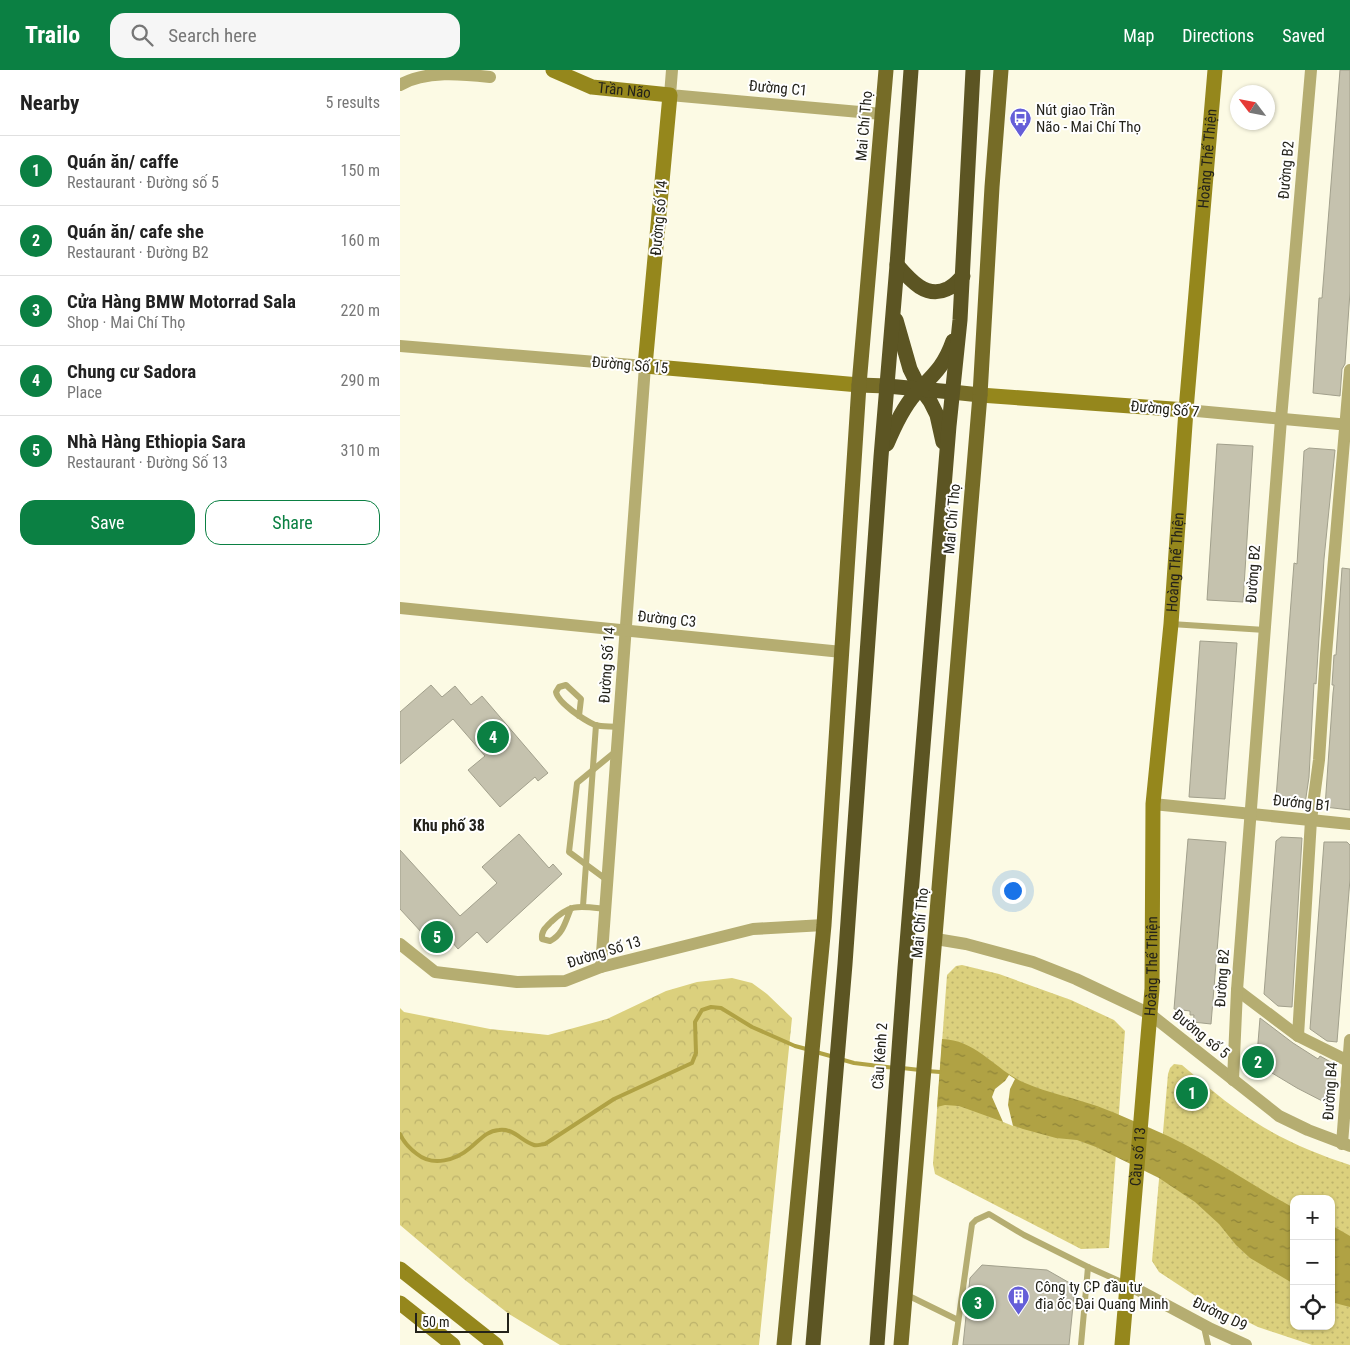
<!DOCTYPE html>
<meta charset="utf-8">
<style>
body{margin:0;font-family:"Roboto Condensed",sans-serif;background:#f6f6f6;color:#222}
.controls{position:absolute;right:15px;bottom:15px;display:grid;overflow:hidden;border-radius:10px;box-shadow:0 1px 4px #0004}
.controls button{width:45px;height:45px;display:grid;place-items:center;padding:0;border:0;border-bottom:1px solid #e0e0e0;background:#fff;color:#222;font:25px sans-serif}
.compass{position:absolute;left:830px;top:15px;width:45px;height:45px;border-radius:50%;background:#fff;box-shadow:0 1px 4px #0004;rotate:302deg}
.scale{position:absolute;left:15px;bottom:12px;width:94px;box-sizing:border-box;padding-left:5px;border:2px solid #23221a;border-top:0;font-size:14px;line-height:18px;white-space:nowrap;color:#23221a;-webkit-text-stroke:4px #fff;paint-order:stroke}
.you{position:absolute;left:612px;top:820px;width:18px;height:18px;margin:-12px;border:4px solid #fff;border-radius:50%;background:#1a73e8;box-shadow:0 0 0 8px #1a73e833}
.badge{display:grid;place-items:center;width:32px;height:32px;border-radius:50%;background:#0b8043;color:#fff;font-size:16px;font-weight:700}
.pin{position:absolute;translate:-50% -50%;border:2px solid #fff;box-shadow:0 1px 5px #0006}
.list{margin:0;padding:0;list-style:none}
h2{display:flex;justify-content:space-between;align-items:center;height:65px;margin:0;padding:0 20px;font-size:21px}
h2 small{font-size:16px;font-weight:400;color:#767676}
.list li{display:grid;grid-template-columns:32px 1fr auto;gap:15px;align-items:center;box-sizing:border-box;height:70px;padding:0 20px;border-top:1px solid #e0e0e0}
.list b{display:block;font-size:19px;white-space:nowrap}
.list p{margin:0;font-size:16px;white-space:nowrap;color:#767676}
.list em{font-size:16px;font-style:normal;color:#767676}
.actions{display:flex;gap:10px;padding:15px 20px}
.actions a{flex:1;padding:11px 0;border:1px solid #0b8043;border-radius:15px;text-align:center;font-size:18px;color:#0b8043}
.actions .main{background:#0b8043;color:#fff}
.icon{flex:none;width:28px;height:28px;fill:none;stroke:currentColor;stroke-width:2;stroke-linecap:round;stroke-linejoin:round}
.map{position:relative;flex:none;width:950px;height:1275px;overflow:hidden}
header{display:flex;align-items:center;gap:30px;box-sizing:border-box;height:70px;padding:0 25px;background:#0b8043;color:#fff}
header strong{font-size:24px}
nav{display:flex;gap:28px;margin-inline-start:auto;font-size:18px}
.search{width:350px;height:45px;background:#f6f6f6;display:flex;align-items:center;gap:12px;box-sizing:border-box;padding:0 18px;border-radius:15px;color:#767676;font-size:19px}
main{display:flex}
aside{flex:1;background:#fff}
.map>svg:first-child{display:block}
</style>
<header>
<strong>Trailo</strong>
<div class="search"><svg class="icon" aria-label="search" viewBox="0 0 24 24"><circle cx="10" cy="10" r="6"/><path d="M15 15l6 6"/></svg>Search here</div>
<nav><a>Map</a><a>Directions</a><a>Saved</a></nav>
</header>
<main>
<aside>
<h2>Nearby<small>5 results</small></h2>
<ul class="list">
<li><span class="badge">1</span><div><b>Quán ăn/ caffe</b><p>Restaurant · Đường số 5</p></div><em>150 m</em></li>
<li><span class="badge">2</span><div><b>Quán ăn/ cafe she</b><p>Restaurant · Đường B2</p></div><em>160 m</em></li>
<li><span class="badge">3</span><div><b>Cửa Hàng BMW Motorrad Sala</b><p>Shop · Mai Chí Thọ</p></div><em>220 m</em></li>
<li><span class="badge">4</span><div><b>Chung cư Sadora</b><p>Place</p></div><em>290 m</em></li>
<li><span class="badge">5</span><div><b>Nhà Hàng Ethiopia Sara</b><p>Restaurant · Đường Số 13</p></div><em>310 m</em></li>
</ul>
<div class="actions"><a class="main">Save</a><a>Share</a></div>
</aside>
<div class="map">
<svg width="950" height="1275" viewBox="0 0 950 1275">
<defs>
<pattern id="forest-crowns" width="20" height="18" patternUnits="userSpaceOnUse" patternTransform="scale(1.25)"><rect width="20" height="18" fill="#dbd07d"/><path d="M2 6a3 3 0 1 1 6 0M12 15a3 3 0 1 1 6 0" fill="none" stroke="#bcb26b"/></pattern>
<pattern id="park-dots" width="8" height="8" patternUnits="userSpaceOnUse" patternTransform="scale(1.25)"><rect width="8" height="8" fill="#dbd07d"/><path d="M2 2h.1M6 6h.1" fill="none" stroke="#bcb26b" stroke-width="1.8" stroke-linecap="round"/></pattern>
<pattern id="water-ripples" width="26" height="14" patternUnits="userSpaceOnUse" patternTransform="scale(1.25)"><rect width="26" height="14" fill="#b0a244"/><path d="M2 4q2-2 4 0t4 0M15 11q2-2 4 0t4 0" fill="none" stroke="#8f8438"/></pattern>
</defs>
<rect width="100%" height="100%" fill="#fcfae4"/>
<polygon fill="url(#forest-crowns)" points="332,908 352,913 367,924 392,948 359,1275 160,1275 109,1244 65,1210 0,1155 0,938 4,942 90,959 148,965 207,949 266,921 297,912"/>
<g fill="url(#park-dots)" fill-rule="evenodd">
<polygon points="562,895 599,904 671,930 714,950 725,961 709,1178 681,1179 535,1104 533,1094 547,905 556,896"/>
<path d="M774 994 782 995C801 1011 819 1027 839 1041 873 1066 911 1082 950 1095V1275H912L858 1257 794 1225 759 1202 752 1191 768 1004 770 998ZM894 1129H931V1256H894Z"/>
</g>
<g fill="url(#water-ripples)">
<path d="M542 969C577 970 595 1000 625 1013 648 1023 674 1028 697 1036 721 1045 745 1056 768 1066 812 1087 851 1115 894 1138V1214L850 1188 836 1175 819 1154 795 1132 759 1108 696 1077 677 1070 656 1068 623 1059 559 1036 545 1035 537 1037Z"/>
<polygon points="931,1155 950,1166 950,1237 931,1232"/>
</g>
<polygon fill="#fcfae4" points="609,1005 615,1009 610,1019 608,1035 613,1056 603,1052 592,1027 595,1019 605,1011"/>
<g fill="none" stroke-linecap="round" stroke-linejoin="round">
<g stroke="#b0a244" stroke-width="4">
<polyline points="416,982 434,987"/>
<polyline points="440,989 454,993 495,998"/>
<polyline points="502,998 520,1000"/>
<polyline points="527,1001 540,1002"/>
<path d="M0 1064C4 1073 9 1078 17 1084 33 1097 56 1090 70 1078 80 1070 86 1061 99 1060 114 1058 121 1071 134 1075 137 1076 142 1074 145 1074L214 1029 292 993 296 983 295 952 302 940 311 937 321 938 352 957 395 976 410 980"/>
</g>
</g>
<g fill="#c5c2ae" stroke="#a2a08c">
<polygon points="940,0 950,0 950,222 945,294 942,299 940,326 913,323 919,228 922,228"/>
<polygon points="817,374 853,376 843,532 807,530"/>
<polygon points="909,378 935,380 924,489 916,614 914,613 909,707 905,734 881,733 876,728 894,493 897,494 904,381"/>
<polygon points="942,498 950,499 950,740 925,737 933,623 934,615 932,615 934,585 936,585"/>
<polygon points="800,571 837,573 825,729 789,727"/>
<polygon points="31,615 42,627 55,616 71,635 82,626 148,703 138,711 135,707 100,737 68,700 85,686 53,649 0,694 0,642"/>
<polygon points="119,764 149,798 153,794 162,804 87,873 77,862 58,879 47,866 35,877 0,839 0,780 60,846 97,813 82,797"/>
<polygon points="881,767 902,768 892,937 878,936 864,924 876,771"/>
<polygon points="788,769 826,772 811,954 793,952 794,945 790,945 790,941 774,939"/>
<polygon points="924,772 947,772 950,775 950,809 937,972 927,971 910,959"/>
<polygon points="860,948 893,973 918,989 920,986 936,995 934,1031 928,1034 897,1018 862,997 857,985"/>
<polygon points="582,1195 647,1200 675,1216 669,1275 563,1275 570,1208"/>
</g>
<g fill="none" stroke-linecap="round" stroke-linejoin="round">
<g stroke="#b5ad71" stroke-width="6">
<polyline points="771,554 865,560"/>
<path d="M179 646 181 629 166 615 159 617 156 622C158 633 184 650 195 655 202 657 211 656 219 657"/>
<polyline points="207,810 169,782 177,713 216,681"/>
<polyline points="183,836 196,655"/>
<path d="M171 838C166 850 163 865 150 871L142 869C141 861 146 857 151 852 171 833 179 836 206 839"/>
<polyline points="505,1224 558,1250"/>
<polyline points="804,1257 808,1275"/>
<polyline points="555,1275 572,1154 576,1150 589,1144 624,1165 688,1197 726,1214"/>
<polyline points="681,1275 688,1197"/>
</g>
<g stroke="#b5ad71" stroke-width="12">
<polyline points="272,0 270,25 482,44"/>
<path d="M0 15C25 0 63 4 90 7"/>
<polyline points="0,276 245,296 201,897"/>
<polyline points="786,340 950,355"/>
<polyline points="0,538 442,582"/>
<polyline points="753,734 950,754"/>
<polyline points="536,869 566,874 633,892 676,909 750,944 879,1046 908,1060 950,1076"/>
<polyline points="0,874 35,902 117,912 165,911 201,897 353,859 424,855"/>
<polyline points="837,920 898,966 950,992"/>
<polyline points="898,966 911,750 919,690 926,584 950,300"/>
<polyline points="833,1010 837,920 881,349 911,0"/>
<polyline points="942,1074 950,970"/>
<polyline points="727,1214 811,1259 846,1275"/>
</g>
<g stroke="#95871c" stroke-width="15">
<path id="s1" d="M153 0 192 17 270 25 245 296 459 315"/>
<polyline points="580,325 786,340"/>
<polyline points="0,1199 96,1275"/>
<polyline points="0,1233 53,1275"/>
<path id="s2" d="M722 1275 752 919 753 734 771 554 786 340 815 0"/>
</g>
<g stroke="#766c27" stroke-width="15">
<polyline points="459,315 487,316"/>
<polyline points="552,322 580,325"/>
<polyline points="384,1275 424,855 459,315 486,0"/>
<polyline points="501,1275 580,325 592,117 601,0"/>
</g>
<g stroke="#5c5523" stroke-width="15">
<path d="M497 195C510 210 526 229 547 219 553 217 558 211 563 206"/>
<polyline points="496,250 510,299 517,313 530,331 537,345 543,372"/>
<polyline points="487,316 552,322"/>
<path d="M487 374C494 357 503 338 515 324 533 305 544 297 553 271"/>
<polyline points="413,1275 445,894 481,387 497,195 511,0"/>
<polyline points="477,1275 505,898 549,356 560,250 573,0"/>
</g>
</g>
<defs>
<symbol id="bus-pin" viewBox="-11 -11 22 30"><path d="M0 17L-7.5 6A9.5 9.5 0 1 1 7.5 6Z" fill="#655ed8" stroke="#fff"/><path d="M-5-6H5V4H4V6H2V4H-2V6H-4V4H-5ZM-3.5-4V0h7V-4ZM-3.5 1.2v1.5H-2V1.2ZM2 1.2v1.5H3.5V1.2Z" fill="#fff"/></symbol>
<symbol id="building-pin" viewBox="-11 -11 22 30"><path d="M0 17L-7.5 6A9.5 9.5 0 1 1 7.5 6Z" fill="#655ed8" stroke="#fff"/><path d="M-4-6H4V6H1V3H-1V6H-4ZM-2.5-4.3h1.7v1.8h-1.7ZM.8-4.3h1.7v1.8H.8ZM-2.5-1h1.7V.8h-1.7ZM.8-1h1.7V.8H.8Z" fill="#fff"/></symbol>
</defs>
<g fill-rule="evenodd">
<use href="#bus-pin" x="608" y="36" width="25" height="34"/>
<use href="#building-pin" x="606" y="1214" width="25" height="34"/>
</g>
<g text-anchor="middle" stroke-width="4" stroke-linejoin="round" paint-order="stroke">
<g font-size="15" fill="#23221a" stroke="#fff">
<text transform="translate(378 18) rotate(5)" y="5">Đường C1</text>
<text dy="5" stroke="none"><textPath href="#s1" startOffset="75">Trần Não</textPath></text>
<text transform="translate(464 56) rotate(-85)" y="5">Mai Chí Thọ</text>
<text dy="5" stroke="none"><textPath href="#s2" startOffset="1190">Hoàng Thế Thiện</textPath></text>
<text transform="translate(886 100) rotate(-85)" y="5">Đường B2</text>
<text transform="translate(259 148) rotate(-85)" y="5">Đường số 14</text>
<text transform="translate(230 295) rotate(5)" y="5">Đường Số 15</text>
<text transform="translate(765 339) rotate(5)" y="5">Đường Số 7</text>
<text transform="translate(552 449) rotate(-85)" y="5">Mai Chí Thọ</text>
<text dy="5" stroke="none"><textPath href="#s2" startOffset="785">Hoàng Thế Thiện</textPath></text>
<text transform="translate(853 504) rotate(-86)" y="5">Đường B2</text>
<text transform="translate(267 549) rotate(6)" y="5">Đường C3</text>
<text transform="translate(207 595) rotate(-86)" y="5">Đường Số 14</text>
<text transform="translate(902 733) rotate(6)" y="5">Đướng B1</text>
<text transform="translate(520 853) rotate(-85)" y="5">Mai Chí Thọ</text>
<text transform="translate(204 882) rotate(-17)" y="5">Đường Số 13</text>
<text dy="5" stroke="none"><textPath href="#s2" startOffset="380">Hoàng Thế Thiện</textPath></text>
<text transform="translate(822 908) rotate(-86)" y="5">Đường B2</text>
<text transform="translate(801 964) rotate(39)" y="5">Đường số 5</text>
<text transform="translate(480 986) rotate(-86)" y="5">Cầu Kênh 2</text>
<text transform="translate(930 1021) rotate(-86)" y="5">Đường B4</text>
<text dy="5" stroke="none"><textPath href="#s2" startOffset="189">Cầu số 13</textPath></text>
<text transform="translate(820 1244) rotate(26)" y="5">Đường D9</text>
</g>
<g font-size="15" fill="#23221a" stroke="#fff" text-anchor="start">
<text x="636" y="45">Nút giao Trần<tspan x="636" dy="17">Não - Mai Chí Thọ</tspan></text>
<text x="635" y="1222">Công ty CP đầu tư<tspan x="635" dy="17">địa ốc Đại Quang Minh</tspan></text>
</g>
<g font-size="16" font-weight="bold" fill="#23221a" stroke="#fff">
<text x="49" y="761">Khu phố 38</text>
</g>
</g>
</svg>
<div class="controls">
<button>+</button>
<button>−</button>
<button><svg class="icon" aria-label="locate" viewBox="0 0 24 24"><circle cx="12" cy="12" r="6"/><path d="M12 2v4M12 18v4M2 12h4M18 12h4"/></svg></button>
</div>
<svg class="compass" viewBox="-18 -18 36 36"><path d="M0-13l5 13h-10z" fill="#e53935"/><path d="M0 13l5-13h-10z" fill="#767676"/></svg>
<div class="scale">50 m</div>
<div class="you"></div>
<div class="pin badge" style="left:792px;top:1023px">1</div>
<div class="pin badge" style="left:858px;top:992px">2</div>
<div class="pin badge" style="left:578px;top:1233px">3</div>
<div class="pin badge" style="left:93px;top:667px">4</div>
<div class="pin badge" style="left:37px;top:867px">5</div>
</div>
</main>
